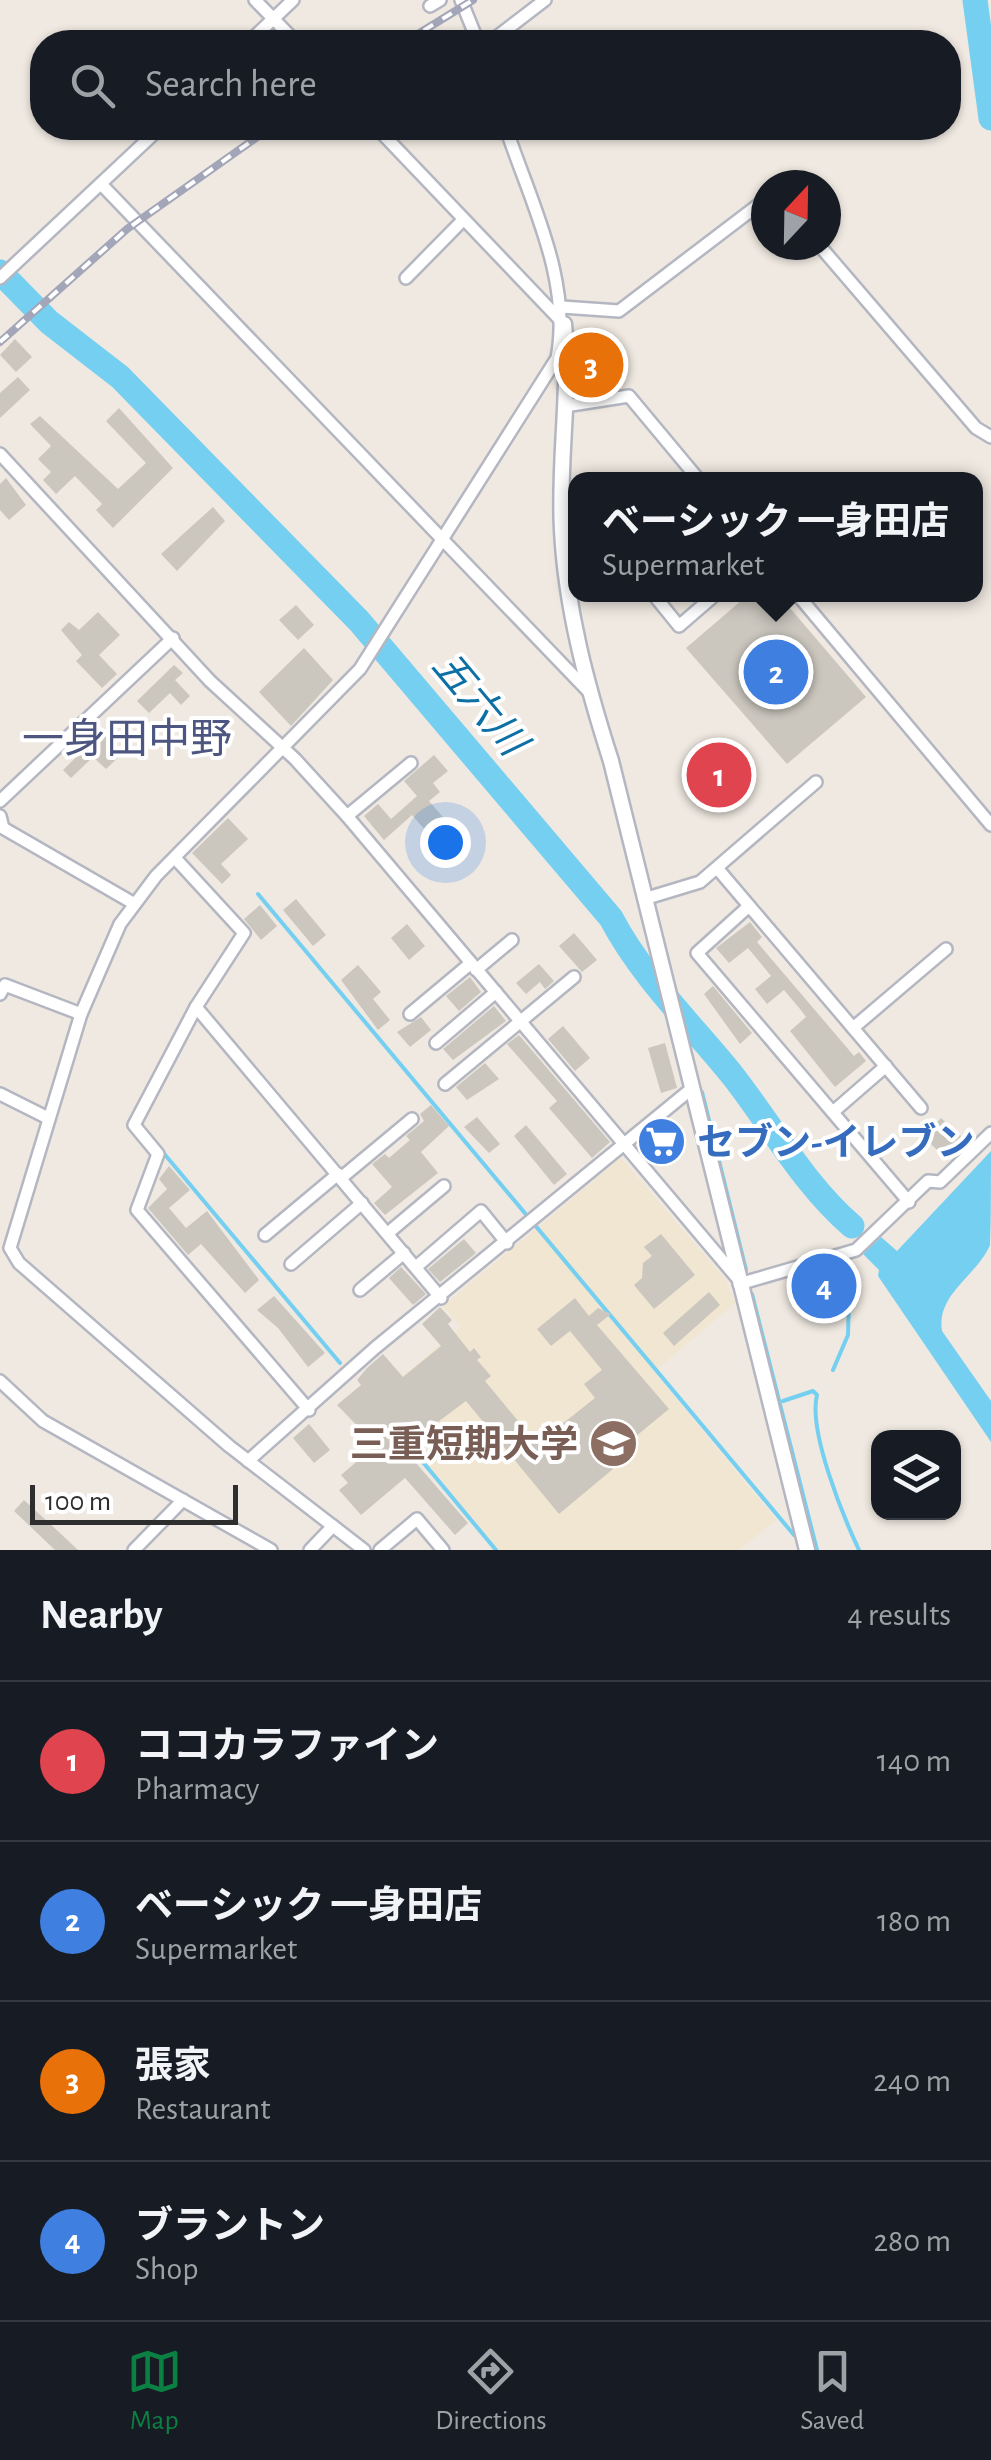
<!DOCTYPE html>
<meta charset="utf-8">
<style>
body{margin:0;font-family:"Alegreya Sans","Noto Sans JP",sans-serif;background:#20242c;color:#f1f3f6}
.controls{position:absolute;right:30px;bottom:30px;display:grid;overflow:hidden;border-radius:20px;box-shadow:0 2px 8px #0004}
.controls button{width:90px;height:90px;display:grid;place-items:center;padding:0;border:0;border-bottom:2px solid #363941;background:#171b24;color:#f1f3f6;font:50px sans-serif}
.compass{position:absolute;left:751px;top:170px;width:90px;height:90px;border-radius:50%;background:#171b24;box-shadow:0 2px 8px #0004;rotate:22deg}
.scale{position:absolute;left:30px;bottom:25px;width:208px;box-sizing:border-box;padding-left:10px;border:5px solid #2e2e2e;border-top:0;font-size:28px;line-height:35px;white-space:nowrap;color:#2e2e2e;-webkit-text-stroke:8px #fff;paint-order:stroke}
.you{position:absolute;left:445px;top:842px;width:35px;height:35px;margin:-25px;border:8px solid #fff;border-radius:50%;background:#1a73e8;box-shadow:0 0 0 15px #1a73e833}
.badge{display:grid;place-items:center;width:65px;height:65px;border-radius:50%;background:#0b8043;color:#fff;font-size:32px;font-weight:700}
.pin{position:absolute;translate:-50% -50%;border:5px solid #fff;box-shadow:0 2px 10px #0006}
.popup{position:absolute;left:568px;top:472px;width:415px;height:130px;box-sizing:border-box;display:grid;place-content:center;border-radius:20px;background:#171b24;filter:drop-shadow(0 2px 8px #0005);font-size:32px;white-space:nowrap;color:#9ea1a6}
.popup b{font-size:38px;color:#f1f3f6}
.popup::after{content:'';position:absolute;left:50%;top:100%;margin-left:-20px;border:20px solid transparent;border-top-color:#171b24}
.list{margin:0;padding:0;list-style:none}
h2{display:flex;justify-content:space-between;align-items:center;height:130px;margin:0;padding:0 40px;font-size:42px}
h2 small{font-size:32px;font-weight:400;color:#9ea1a6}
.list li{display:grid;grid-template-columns:65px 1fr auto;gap:30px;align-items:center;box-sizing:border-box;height:160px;padding:0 40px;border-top:2px solid #363941}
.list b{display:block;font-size:38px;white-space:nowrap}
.list p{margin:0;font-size:32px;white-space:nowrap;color:#9ea1a6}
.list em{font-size:32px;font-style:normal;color:#9ea1a6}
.icon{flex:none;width:55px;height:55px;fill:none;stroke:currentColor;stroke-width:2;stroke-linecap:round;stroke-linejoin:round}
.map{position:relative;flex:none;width:991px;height:1550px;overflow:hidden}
.search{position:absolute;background:#171b24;box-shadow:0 2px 8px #0004;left:30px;right:30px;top:30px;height:110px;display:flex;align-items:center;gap:25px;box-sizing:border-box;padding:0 35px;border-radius:40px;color:#9ea1a6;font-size:38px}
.sheet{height:770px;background:#171b24}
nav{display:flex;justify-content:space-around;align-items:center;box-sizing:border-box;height:140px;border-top:2px solid #363941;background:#171b24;font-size:28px;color:#9ea1a6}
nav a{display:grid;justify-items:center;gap:5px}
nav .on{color:#0b8043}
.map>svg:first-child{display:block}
</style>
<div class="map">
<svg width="991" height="1550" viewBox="0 0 991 1550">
<rect width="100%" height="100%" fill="#efe9e1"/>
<polygon fill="#f0e6d1" points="621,1158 726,1280 735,1303 654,1372 776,1520 739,1550 499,1550 374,1400 461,1327 443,1306"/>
<path fill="#75cff0" d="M991 1151C991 1173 991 1227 990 1245 977 1276 936 1294 942 1331L991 1401V1442L878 1276 879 1270 863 1254 881 1237 897 1251Z"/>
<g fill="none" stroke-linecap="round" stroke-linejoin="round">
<g stroke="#75cff0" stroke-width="4">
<polyline points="258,894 794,1535"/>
<polyline points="702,1092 746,1270"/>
<polyline points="161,1150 340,1363"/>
<polyline points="852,1226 863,1237"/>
<polyline points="752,1294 817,1550"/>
<polyline points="833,1370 848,1335 850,1266"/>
<path d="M783 1401 813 1391 817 1395C808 1431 843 1516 859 1550"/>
<polyline points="407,1443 496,1550"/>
</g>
<g stroke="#75cff0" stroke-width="25">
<polyline points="975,0 991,118"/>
<path d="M0 272 49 322 120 377 359 621 611 918C642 977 691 1024 733 1076 772 1126 804 1185 852 1226"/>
</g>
</g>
<g fill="#cbc7bf">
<polygon points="15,339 32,357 16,372 0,355"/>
<polygon points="18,377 30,390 0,418 0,393"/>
<polygon points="119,408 173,468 113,528 96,510 102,504 75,476 56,494 43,480 51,472 38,459 51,446 30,424 40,416 118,489 146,463 106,421"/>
<polygon points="6,478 26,505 9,520 0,510 0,484"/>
<polygon points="213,507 225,521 177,571 161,554"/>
<polygon points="749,594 778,594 866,697 787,764 686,648"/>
<polygon points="296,605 314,625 298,640 279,620"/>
<polygon points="98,612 120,635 99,655 117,674 102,688 76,661 82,655 61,630 69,622 79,630"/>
<polygon points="304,648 333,680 291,726 259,692"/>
<polygon points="174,665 183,673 175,680 190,696 181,705 170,693 149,713 137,701"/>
<polygon points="103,731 123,753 106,769 93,757 71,778 63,770"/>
<polygon points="434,755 448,771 433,783 440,792 429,801 449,824 432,838 412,815 384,840 364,816 378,804 391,819 417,796 404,781"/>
<polygon points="228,818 248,839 221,864 231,875 222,884 192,853"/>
<polygon points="296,899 326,935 313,946 283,910"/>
<polygon points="260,905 277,926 261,940 244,919"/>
<polygon points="750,922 762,937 757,942 854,1056 859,1052 866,1061 835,1087 790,1031 806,1017 800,1009 784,990 767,1004 755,989 771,976 767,971 748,948 729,963 716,948"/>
<polygon points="407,924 425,946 409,960 391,938"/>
<polygon points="574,933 597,960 582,972 559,946"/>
<polygon points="539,964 554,981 545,989 540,982 526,994 516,983"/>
<polygon points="358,965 381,992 373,999 390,1020 378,1030 341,980"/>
<polygon points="470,977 481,992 459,1011 446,996"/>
<polygon points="713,986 752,1033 740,1044 704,994"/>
<polygon points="494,1006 506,1021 453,1060 443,1049"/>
<polygon points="421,1017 431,1030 410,1047 397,1032"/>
<polygon points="563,1026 590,1058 575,1071 548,1039"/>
<polygon points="519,1035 610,1142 592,1158 549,1108 557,1101 507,1044"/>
<polygon points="665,1043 677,1088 661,1093 648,1048"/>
<polygon points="485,1063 499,1079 467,1100 456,1087"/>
<polygon points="431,1105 449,1126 421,1152 438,1173 385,1215 374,1203 392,1187 372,1164 385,1154 389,1158 410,1140 406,1136 424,1121 420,1114"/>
<polygon points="477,1117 500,1144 489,1153 464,1127"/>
<polygon points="941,1118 962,1137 944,1156 923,1137"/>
<polygon points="670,1120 685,1137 654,1164 639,1146"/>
<polygon points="526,1125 567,1174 554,1185 514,1136"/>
<polygon points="169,1166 190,1190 169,1208 186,1228 207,1211 259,1280 245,1293 201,1244 188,1255 148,1208 167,1189 159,1179"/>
<polygon points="661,1234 695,1275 654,1309 634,1285 642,1278 643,1263 652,1256 644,1247"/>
<polygon points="464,1239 476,1253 440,1282 428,1269"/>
<polygon points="401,1267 426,1294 413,1305 389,1278"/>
<polygon points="709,1292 720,1305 674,1346 663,1333"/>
<polygon points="274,1296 325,1353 308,1367 278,1328 257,1310"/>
<polygon points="575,1298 589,1316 598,1308 611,1314 597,1325 669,1409 618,1451 625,1459 559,1514 466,1401 403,1448 468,1523 455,1535 405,1478 361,1515 339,1490 348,1483 341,1475 376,1445 337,1405 361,1385 357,1380 367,1368 383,1354 403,1377 441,1346 422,1324 440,1307 452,1320 448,1324 470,1352 474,1348 481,1357 477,1360 491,1376 485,1381 537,1444 595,1398 584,1384 602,1370 570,1331 551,1346 537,1329"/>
<polygon points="309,1424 330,1450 314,1463 293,1438"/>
<polygon points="24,1500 61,1534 78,1550 55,1550 14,1511"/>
</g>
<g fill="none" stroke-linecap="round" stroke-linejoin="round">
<defs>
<g id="minor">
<polyline points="255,0 296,42"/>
<polyline points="461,0 478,42"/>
<polyline points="430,6 440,0"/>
<polyline points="249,42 293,0"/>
<polyline points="490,42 545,0"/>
<polyline points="377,128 564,324"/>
<polyline points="101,184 589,692"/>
<polyline points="819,245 976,428 991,437"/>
<polyline points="0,278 160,128"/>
<polyline points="406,278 463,220"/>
<polyline points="562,307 619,311 766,199"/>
<polyline points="565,406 629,396 699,480"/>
<polyline points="0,454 210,681 295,759 347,816 738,1279"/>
<polyline points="562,488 576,503"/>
<polyline points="653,594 679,626 716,594"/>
<polyline points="797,594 991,825"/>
<polyline points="0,801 173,638"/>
<polyline points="0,816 3,828 133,903"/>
<polyline points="347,816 411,763"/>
<polyline points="175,858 244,933 196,1007 441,1298"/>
<polyline points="717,868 921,1108"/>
<polyline points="644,899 700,882 816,782"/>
<polyline points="749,906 697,953 909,1202"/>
<polyline points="476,970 512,940"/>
<polyline points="0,994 5,985 81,1014"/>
<polyline points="196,1007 134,1125 158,1154 137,1210 309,1410"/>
<polyline points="410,1014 471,963"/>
<polyline points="853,1028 946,949"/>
<polyline points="436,1043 496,992"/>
<polyline points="445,1084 574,977"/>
<polyline points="0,1094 48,1118"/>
<polyline points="833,1112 886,1066"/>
<polyline points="341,1178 412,1119"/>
<polyline points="388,1233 444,1186"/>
<polyline points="265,1235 338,1174"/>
<polyline points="291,1264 362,1203"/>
<polyline points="416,1267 481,1211 507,1243"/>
<polyline points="739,1284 856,1250 928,1181 940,1182 991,1133"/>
<polyline points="360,1290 404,1253"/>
<polyline points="0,1381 43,1421 271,1550"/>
<polyline points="248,1461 375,1348 690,1090"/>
<polyline points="134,1550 183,1500"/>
<polyline points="310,1550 333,1526"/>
<path d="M364 1550 229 1446 19 1263 10 1248 81 1014 120 924 156 876 360 669 557 358C572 280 530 201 506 128"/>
<polyline points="380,1550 417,1519 443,1550"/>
</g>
<path id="tertiary" d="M564 324C571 392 558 461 562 530 566 609 587 686 611 761L807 1550"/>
</defs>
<use href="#minor" stroke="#b4b7c1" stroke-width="16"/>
<use href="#tertiary" stroke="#b4b7c1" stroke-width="19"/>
<use href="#minor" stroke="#fff" stroke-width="11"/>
<use href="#tertiary" stroke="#fff" stroke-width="14"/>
<defs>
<g id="rail">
<polyline points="405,42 473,0"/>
<polyline points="0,342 127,229 270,128"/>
</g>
</defs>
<use href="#rail" stroke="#a3a6b8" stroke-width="8"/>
<use href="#rail" stroke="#fff" stroke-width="4" stroke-dasharray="11" stroke-linecap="butt"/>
</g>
<defs>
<symbol id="supermarket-disc" viewBox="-11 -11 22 22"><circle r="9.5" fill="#3f7fe0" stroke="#fff"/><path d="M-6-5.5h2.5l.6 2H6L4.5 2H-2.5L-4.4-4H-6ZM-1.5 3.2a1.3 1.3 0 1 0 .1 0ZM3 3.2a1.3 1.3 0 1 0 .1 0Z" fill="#fff"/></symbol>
<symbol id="university-disc" viewBox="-11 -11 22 22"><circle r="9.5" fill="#8d6e63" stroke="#fff"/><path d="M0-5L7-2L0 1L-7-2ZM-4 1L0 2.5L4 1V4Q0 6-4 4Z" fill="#fff"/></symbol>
</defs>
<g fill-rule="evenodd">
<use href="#supermarket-disc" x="634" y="1114" width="55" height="55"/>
<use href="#university-disc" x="586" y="1416" width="55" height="55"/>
</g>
<g text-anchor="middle" stroke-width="8" stroke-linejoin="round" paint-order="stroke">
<g font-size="38" font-weight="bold" fill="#366cbe" stroke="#fff" text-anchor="start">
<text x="697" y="1155">セブン-イレブン</text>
</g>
<g font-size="38" font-weight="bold" fill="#785e54" stroke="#fff" text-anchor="end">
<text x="578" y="1457">三重短期大学</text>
</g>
<g font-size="40" font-style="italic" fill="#0d6fa3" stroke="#fff">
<text transform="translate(480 703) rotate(50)" y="14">五六川</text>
</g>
<g font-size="42" fill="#4d5680" stroke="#fff">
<text x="127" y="753">一身田中野</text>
</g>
</g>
</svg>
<div class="controls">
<button><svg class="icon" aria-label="layers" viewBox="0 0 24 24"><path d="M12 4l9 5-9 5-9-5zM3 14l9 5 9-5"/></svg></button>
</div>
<svg class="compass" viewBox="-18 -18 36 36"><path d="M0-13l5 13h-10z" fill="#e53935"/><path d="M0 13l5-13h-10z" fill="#9ea1a6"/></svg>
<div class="scale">100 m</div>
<div class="you"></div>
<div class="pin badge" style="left:719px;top:775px;background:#e0444e">1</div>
<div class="pin badge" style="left:776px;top:672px;background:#3f7fe0">2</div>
<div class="popup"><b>ベーシック 一身田店</b>Supermarket</div>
<div class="pin badge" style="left:591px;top:365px;background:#e8710a">3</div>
<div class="pin badge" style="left:824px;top:1286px;background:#3f7fe0">4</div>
<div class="search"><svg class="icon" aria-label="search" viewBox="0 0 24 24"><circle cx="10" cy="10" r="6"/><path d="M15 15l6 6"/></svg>Search here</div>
</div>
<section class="sheet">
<h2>Nearby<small>4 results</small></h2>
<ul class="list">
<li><span class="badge" style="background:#e0444e">1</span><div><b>ココカラファイン</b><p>Pharmacy</p></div><em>140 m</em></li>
<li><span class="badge" style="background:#3f7fe0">2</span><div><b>ベーシック 一身田店</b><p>Supermarket</p></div><em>180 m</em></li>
<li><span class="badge" style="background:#e8710a">3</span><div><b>張家</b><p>Restaurant</p></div><em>240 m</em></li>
<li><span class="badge" style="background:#3f7fe0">4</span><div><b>ブラントン</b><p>Shop</p></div><em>280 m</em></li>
</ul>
</section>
<nav>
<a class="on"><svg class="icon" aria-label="map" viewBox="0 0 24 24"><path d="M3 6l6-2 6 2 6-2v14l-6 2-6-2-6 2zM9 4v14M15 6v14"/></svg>Map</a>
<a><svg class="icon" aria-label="directions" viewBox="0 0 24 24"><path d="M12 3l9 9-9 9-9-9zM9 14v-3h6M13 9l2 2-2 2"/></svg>Directions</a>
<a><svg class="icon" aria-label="saved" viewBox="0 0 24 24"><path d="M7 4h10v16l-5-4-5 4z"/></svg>Saved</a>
</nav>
